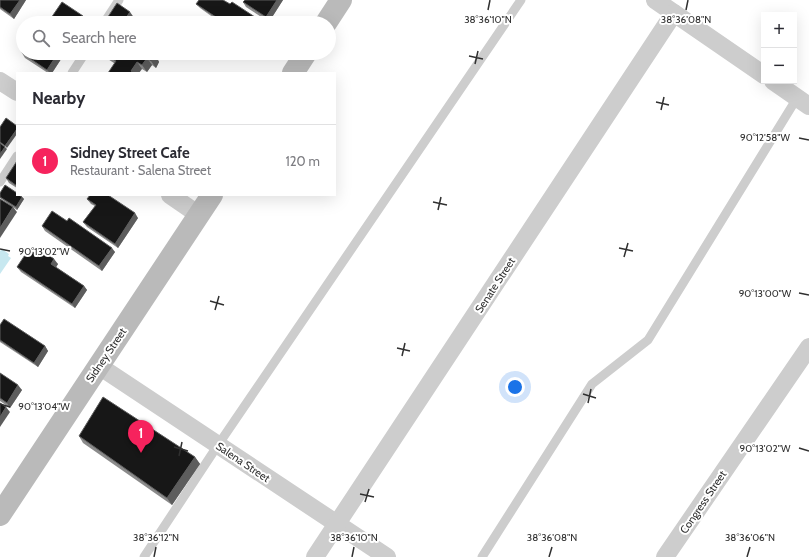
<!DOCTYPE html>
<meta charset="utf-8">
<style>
body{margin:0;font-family:Cabin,sans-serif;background:#f7f7f7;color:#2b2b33}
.controls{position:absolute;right:12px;top:12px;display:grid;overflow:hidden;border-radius:0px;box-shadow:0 4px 16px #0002}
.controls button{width:36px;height:36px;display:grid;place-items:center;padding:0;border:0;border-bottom:1px solid #e1e1e2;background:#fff;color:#2b2b33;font:20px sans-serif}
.you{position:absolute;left:515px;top:387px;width:14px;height:14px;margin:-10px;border:3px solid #fff;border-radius:50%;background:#1a73e8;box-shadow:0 0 0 6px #1a73e833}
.badge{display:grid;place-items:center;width:26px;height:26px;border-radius:50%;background:#f6235d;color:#fff;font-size:13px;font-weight:700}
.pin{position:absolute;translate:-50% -33px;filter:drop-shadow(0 1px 2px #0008)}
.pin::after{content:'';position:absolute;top:21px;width:14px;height:12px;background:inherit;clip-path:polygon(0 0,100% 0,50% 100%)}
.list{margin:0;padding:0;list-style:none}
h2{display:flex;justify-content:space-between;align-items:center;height:52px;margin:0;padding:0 16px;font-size:17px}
h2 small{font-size:13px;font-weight:400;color:#7c7c81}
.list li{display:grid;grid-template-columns:26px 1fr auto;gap:12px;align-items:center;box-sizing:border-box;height:72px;padding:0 16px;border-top:1px solid #e1e1e2}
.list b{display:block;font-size:15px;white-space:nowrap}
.list p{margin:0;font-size:13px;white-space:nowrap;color:#7c7c81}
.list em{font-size:13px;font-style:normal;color:#7c7c81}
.icon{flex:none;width:22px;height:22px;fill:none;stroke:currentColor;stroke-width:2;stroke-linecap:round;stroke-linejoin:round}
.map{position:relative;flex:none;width:809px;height:557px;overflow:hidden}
.search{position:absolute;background:#fff;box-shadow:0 4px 16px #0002;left:16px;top:16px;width:320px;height:44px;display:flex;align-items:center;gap:10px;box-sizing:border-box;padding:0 14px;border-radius:22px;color:#7c7c81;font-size:15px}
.panel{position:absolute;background:#fff;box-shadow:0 4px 16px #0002;left:16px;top:72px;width:320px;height:124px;border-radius:0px}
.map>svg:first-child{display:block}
</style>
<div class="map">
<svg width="809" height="557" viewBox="0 0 809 557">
<rect width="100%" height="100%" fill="#fff"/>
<polygon fill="#c7e8f0" points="2,249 9,254 8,256 11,258 0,274 0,251"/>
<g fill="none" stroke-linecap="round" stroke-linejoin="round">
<g stroke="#cdcdcd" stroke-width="9">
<polyline points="104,23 119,0"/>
<polyline points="72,73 85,53"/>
<polyline points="0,182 17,156"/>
<polyline points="144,557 218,445 521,0"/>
<polyline points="482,557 592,384 648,340 797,98"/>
</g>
<g stroke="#cdcdcd" stroke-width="18">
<polyline points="655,0 764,75"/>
<polyline points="0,81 17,92"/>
<polyline points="773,81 809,106"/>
<polyline points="170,195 199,215"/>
<polyline points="99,366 387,557"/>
<polyline points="315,557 674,13"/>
<polyline points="665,557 809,347"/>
</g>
<g stroke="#bababa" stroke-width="22">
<polyline points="326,23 341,0"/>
<polyline points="293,73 306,53"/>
<polyline points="0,515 212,195"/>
</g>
</g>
<g fill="#8b8b8b">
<polygon points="0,0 26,0 14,19 0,9"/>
<polygon points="283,0 269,22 246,7 243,2"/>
<polygon points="196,4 230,4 262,23 221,23 200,8"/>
<polygon points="22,53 65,53 52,73 48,73 25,58"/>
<polygon points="101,53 162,53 158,60 159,62 156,68 152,65 147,72 142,69 114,63 103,56"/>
<polygon points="17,161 17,188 9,183 6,178"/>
<polygon points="0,193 22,197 24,199 17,210 0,198"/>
<polygon points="87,199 138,218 118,248 87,227 83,222 95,206 91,204"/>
<polygon points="67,221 115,252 102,271 45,231 42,226"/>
<polygon points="37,254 58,264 56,267 84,286 87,290 75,308 21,272 17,267"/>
<polygon points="0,325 45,346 48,351 38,367 0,342"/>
<polygon points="0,373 22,390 10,408 0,401"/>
<polygon points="79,436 195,457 200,464 172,505 83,443"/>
</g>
<g fill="#5d5d5d">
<polygon points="20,0 26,0 14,19 10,14"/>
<polygon points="277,0 283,0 269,22 266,17"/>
<polygon points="130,12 135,19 132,23 128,23 125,19"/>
<polygon points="83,16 86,20 85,23 78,23"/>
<polygon points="58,53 65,53 52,73 50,73 47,70"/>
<polygon points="153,53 162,53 158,60 159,62 156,68 151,61"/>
<polygon points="147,58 152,65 147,72 142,65"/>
<polygon points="137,62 142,69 139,73 132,73 131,71"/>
<polygon points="17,129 17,134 7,148 5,146"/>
<polygon points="5,147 7,149 0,159 0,154"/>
<polygon points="22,197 24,199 17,210 16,207"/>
<polygon points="13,207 17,212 0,238 0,228"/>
<polygon points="135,213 138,218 118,248 115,244"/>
<polygon points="112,248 115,252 102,271 99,266"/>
<polygon points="54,259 58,264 55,269 51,264"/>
<polygon points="84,286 87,290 75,308 72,304"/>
<polygon points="45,346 48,351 38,367 34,363"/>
<polygon points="18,385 22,390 10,408 7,403"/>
<polygon points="6,407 10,412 0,427 0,417"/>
<polygon points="195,457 200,464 172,505 167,498"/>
</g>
<g fill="#171717" stroke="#5d5d5d">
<polygon points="0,0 20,0 10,14 0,7"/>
<polygon points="199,0 223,0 230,4 232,2 261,21 260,23 225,23 196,4"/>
<polygon points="245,0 277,0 266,17 243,2"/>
<polygon points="62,2 83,16 78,23 41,23 45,18 49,21"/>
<polygon points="117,3 130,12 125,19 131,23 104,23"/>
<polygon points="23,51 23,53 58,53 47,70 22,53"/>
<polygon points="103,53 153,53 153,54 154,55 151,61 147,58 142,65 137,62 131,71 134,73 108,73 116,61"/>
<polygon points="6,118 17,126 17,129 5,146 0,142 0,127"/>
<polygon points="0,143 5,147 0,154"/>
<polygon points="17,161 17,186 6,178"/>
<polygon points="5,185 17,193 17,195 19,195 22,197 16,207 0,197 0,193"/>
<polygon points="90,195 108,195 135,213 115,244 83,222 96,205 87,199"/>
<polygon points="0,199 13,207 0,228"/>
<polygon points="52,211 67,221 69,218 112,248 99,266 42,226"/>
<polygon points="29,249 37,254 40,249 54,259 51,264 84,286 72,304 17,267"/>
<polygon points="4,319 45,346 34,363 0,340 0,325"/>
<polygon points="0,373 18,385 7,403 0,398"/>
<polygon points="103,397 195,457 167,498 79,436"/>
<polygon points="0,403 6,407 0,417"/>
</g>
<path fill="none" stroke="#303030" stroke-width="1.5" d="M488 10 490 0M686 10 688 0M469 56 483 59M475 64 478 51M656 102 669 105M661 110 664 97M799 138 809 140M433 202 447 205M438 210 441 197M619 248 633 251M0 249 10 251M624 257 628 243M799 293 809 295M210 301 224 305M215 310 219 296M397 348 410 351M402 356 405 343M583 394 596 398M588 403 591 389M0 404 10 407M174 447 188 451M799 448 809 451M179 456 182 442M360 494 374 497M365 502 369 489M154 557 156 547M352 557 354 547M549 557 552 547M747 557 750 547"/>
<g text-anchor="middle" stroke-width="4" stroke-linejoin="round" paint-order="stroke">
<g font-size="11" fill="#303030" stroke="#fff">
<text transform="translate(495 285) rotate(-57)" y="4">Senate Street</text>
<text transform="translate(106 355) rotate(-56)" y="4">Sidney Street</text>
<text transform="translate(243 462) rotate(34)" y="4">Salena Street</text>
<text transform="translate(703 502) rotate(-56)" y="4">Congress Street</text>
</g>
</g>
<g font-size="10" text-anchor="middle" fill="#303030" stroke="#fff" stroke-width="4" stroke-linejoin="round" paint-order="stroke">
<text x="488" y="23">38°36'10"N</text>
<text x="686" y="23">38°36'08"N</text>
<text x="765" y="141">90°12'58"W</text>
<text x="44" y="255">90°13'02"W</text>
<text x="765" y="297">90°13'00"W</text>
<text x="44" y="410">90°13'04"W</text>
<text x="765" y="452">90°13'02"W</text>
<text x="156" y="541">38°36'12"N</text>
<text x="354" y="541">38°36'10"N</text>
<text x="552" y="541">38°36'08"N</text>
<text x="750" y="541">38°36'06"N</text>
</g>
</svg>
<div class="controls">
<button>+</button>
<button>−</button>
</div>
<div class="you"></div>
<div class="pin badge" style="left:141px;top:453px">1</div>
<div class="search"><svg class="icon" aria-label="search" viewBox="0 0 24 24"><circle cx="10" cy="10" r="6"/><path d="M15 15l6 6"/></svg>Search here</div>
<section class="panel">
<h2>Nearby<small></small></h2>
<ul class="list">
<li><span class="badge">1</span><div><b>Sidney Street Cafe</b><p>Restaurant · Salena Street</p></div><em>120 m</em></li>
</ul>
</section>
</div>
